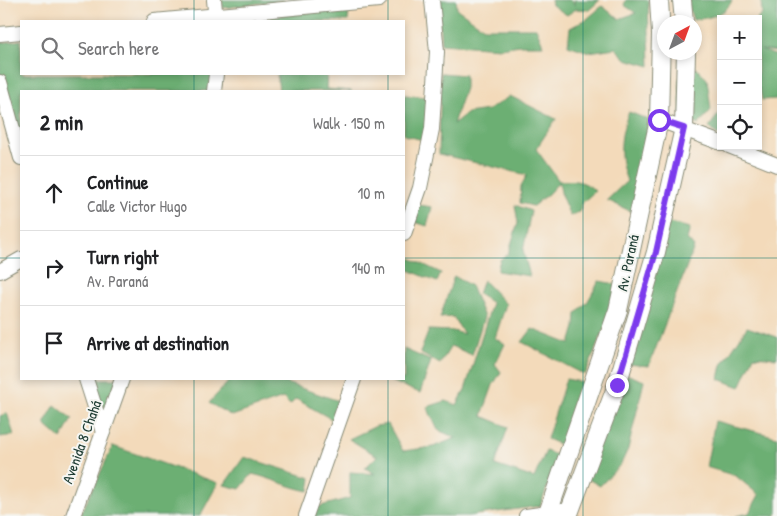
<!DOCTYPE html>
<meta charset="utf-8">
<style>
body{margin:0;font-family:"Patrick Hand",sans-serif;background:#f6f6f6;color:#202124}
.controls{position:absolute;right:15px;top:15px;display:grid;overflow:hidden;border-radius:0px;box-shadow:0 2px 8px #0003}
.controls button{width:45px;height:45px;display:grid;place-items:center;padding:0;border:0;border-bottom:1px solid #e0e0e0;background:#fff;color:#202124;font:25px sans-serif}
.compass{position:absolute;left:657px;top:15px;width:45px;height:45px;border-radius:50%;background:#fff;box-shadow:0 2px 8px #0003;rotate:41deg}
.stop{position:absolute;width:15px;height:15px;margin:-11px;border:4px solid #7c3aed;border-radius:50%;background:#fff}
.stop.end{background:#7c3aed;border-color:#fff;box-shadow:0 1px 5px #0008}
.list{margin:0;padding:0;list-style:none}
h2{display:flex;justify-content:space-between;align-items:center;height:65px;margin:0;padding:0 20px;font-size:21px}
h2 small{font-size:16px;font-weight:400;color:#757577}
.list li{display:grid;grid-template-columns:32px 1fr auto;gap:15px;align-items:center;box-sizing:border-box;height:75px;padding:0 20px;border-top:1px solid #e0e0e0}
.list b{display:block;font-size:19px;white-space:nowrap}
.list p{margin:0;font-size:16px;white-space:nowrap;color:#757577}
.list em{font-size:16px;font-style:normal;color:#757577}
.icon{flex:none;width:28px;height:28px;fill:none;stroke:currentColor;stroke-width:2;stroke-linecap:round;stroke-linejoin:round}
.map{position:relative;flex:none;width:777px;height:516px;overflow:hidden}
.search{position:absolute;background:#fff;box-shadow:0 2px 8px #0003;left:20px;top:20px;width:385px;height:55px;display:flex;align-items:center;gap:12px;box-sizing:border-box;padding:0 18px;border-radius:0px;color:#757577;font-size:19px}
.panel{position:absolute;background:#fff;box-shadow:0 2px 8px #0003;left:20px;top:90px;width:385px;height:290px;border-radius:0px}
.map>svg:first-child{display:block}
</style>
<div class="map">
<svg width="777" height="516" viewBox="0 0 777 516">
<rect width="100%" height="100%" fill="#f6f6f2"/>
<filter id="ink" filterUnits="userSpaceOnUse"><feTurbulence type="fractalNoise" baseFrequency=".02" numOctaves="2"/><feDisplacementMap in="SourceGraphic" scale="10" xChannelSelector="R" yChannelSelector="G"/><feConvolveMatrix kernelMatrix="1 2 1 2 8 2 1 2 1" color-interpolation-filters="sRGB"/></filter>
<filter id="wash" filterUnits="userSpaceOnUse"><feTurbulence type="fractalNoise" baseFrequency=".0096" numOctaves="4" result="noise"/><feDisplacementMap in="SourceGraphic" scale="20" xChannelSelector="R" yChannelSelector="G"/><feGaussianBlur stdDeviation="1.12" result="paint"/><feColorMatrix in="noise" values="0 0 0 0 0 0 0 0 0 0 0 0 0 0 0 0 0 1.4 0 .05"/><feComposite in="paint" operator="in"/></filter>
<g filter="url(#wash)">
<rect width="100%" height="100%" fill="#f3daba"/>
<g fill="#6caf73" stroke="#467654">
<polygon points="222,0 284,0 223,8"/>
<polygon points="438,0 456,0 457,9 484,28 536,28 543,45 520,45 500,48 441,44"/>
<polygon points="551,0 572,0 575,6 574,0 600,0 589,10 576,9 567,15 552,5"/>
<polygon points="626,0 648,0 650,66 626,59 615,48 589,52 568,45 570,28 587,19 602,6 619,19 636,13 624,5"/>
<path d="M689 0H732C726 16 707 18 693 20L688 4Z"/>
<polygon points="761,0 777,0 777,52 761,50 777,56 777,99 762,100 760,89 758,88 757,19 762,15"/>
<polygon points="349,9 348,21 272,21 271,16"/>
<polygon points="21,40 21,74 213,74 210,91 21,91 21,142 0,72 0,43"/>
<polygon points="697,68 707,79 711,110 698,125 681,113 679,79"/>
<path d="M441 73 465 75V88L453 124 467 113 488 110 510 96 556 119 536 149 559 181C573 180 585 180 595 191L583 202 579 212 570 216 562 197 559 182 548 194 533 206 520 203 521 186 527 175 439 154Z"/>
<polygon points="277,74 327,74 326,89 352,91 279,91"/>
<polygon points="404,95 428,97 430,142 404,135"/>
<polygon points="721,111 721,138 709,127"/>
<path d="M629 112 649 120 645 151 632 212 607 200 627 181C618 158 619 135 629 112Z"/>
<polygon points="419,205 432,207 427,226 415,222"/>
<polygon points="515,205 531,211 523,251 530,276 497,271 500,260 508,254 518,223"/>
<polygon points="666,222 690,228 687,239 694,247 649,366 627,364"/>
<polygon points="408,257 441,273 437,282 404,268"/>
<polygon points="454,276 471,286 484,317 472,355 451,346 440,364 420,353 429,330 453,331 464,334 453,317 440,318"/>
<polygon points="483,280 506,304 495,338 505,344 495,364 501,372 493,385 482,416 508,427 495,465 534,478 546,451 559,456 540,506 468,516 314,516 314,508 350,498 350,472 375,474 365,468 377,456 349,439 376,426 388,424 403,451 433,447 456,438 438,430 427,407 446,401 457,405 465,390 492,303 478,294"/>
<polygon points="599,281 615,284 617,297 585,375 522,342 532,329 570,344 575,327 576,314 588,301"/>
<polygon points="747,327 777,337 777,358 754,356 740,387 719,379 722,365"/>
<polygon points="404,349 431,361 420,393 386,379 404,379"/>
<polygon points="621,372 644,381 628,449 621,464 600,486 583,476"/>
<polygon points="93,379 119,379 105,417"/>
<polygon points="231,379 274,379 345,403 333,420 296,399 290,405 283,398 232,416 209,403"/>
<polygon points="566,379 587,383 561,445 547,439"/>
<polygon points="55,405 72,419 61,439 44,424"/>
<polygon points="7,413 14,435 0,437 0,416"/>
<polygon points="715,421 777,437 777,513 775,516 736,516 749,513 759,495 736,476 706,467"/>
<polygon points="113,446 218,483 200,516 80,516"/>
<path d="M244 457 311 478 309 491C288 487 271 478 252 474L240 489 224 485Z"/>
</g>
</g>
<g filter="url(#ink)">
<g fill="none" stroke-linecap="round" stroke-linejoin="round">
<defs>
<g id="minor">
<polyline points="214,0 216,21"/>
<polyline points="154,21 379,0"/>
<polyline points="0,34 21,32"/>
<polyline points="0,82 21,158"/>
<polyline points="214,91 216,74"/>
<polyline points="659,120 721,143"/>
<polyline points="729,146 777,165"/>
<polyline points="404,234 420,188 432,129 437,52 432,0"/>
<polyline points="0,271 21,259"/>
<polyline points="86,379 103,432"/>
<polyline points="73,516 122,379"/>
<polyline points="306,516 354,379"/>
<polyline points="526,516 570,510"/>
</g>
<g id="tertiary">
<polyline points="682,0 684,22"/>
<polyline points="547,516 618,310 659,120 661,34 659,0"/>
<polyline points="568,516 617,385 656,252 684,128 686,52"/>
</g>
</defs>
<use href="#minor" stroke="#898c77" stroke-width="16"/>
<use href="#tertiary" stroke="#898c77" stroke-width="20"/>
<use href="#minor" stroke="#fff" stroke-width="14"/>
<use href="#tertiary" stroke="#fff" stroke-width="18"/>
</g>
</g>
<g fill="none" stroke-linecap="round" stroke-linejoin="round" filter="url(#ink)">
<polyline stroke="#7c3aed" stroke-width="6" points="617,385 656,252 684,128 659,120"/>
</g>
<path fill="none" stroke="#0f766e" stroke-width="1" stroke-opacity="0.55" d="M194 0V21M388 0V21M583 0V516M194 74V91M388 74V91M0 258H21M404 258H777M194 379V516M388 379V516"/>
<g text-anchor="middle" stroke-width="4" stroke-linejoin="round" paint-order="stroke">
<g font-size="15" fill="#1f3d34" stroke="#f6f6f2">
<text transform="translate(628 263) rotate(-78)" y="5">Av. Paraná</text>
<text transform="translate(82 442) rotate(-70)" y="5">Avenida 8 Chahá</text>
</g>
</g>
</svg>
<div class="controls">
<button>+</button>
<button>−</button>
<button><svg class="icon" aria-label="locate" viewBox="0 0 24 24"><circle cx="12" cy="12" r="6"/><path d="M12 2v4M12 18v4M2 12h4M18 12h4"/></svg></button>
</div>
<svg class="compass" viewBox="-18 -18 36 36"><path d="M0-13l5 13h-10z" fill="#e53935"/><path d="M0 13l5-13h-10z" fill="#757577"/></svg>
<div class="stop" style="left:659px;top:120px"></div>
<div class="stop end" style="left:617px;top:385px"></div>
<div class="search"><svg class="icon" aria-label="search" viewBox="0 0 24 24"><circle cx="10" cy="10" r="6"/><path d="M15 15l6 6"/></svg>Search here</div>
<section class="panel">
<h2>2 min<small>Walk · 150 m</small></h2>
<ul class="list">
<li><svg class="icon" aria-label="ahead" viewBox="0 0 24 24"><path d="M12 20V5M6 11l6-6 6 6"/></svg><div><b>Continue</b><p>Calle Victor Hugo</p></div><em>10 m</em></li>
<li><svg class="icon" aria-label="right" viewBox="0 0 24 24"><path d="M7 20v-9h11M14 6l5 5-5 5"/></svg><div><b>Turn right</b><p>Av. Paraná</p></div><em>140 m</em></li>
<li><svg class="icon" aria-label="arrive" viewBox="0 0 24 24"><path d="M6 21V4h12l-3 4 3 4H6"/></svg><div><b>Arrive at destination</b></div></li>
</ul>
</section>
</div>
